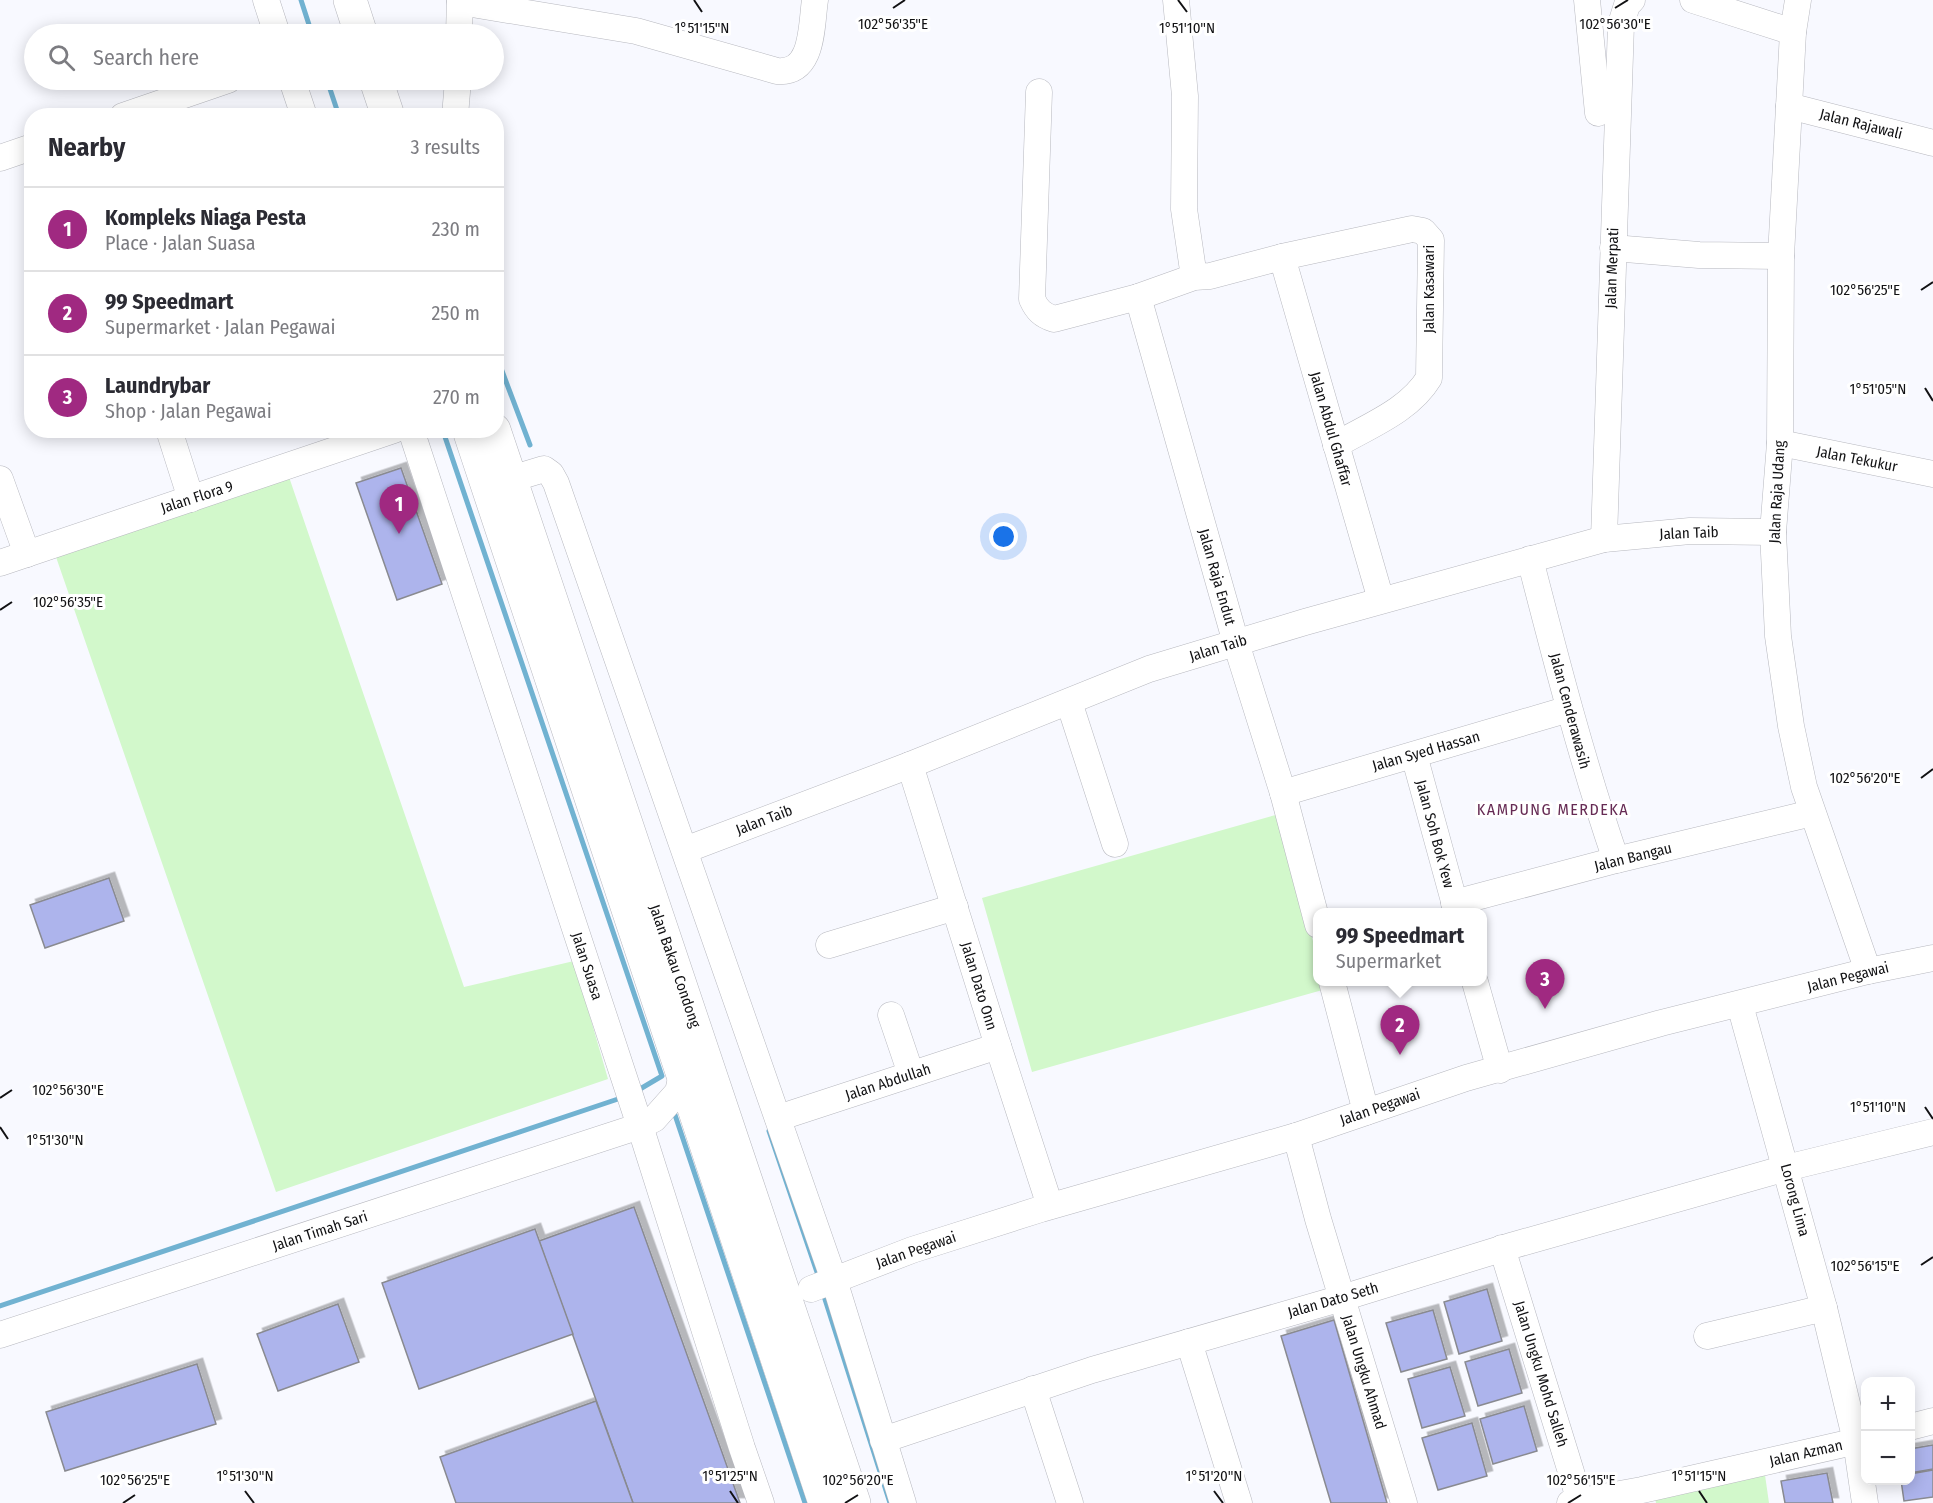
<!DOCTYPE html>
<meta charset="utf-8">
<style>
body{margin:0;font-family:"Fira Sans Condensed",sans-serif;background:#f2f2f3;color:#2b2b33}
.controls{position:absolute;right:18px;bottom:18px;display:grid;overflow:hidden;border-radius:12px;box-shadow:0 3px 15px #0003}
.controls button{width:54px;height:54px;display:grid;place-items:center;padding:0;border:0;border-bottom:2px solid #e1e1e2;background:#fff;color:#2b2b33;font:30px sans-serif}
.you{position:absolute;left:1004px;top:537px;width:21px;height:21px;margin:-15px;border:4px solid #fff;border-radius:50%;background:#1a73e8;box-shadow:0 0 0 9px #1a73e833}
.badge{display:grid;place-items:center;width:39px;height:39px;border-radius:50%;background:#a02981;color:#fff;font-size:20px;font-weight:700}
.pin{position:absolute;translate:-50% -50px;filter:drop-shadow(0 2px 3px #0008)}
.pin::after{content:'';position:absolute;top:32px;width:21px;height:18px;background:inherit;clip-path:polygon(0 0,100% 0,50% 100%)}
.popup{position:absolute;left:1313px;top:908px;width:174px;height:78px;box-sizing:border-box;display:grid;place-content:center;border-radius:12px;background:#fff;filter:drop-shadow(0 2px 4px #0005);font-size:20px;white-space:nowrap;color:#7c7c81}
.popup b{font-size:22px;color:#2b2b33}
.popup::after{content:'';position:absolute;left:50%;top:100%;margin-left:-12px;border:12px solid transparent;border-top-color:#fff}
.list{margin:0;padding:0;list-style:none}
h2{display:flex;justify-content:space-between;align-items:center;height:78px;margin:0;padding:0 24px;font-size:26px}
h2 small{font-size:20px;font-weight:400;color:#7c7c81}
.list li{display:grid;grid-template-columns:39px 1fr auto;gap:18px;align-items:center;box-sizing:border-box;height:84px;padding:0 24px;border-top:2px solid #e1e1e2}
.list b{display:block;font-size:22px;white-space:nowrap}
.list p{margin:0;font-size:20px;white-space:nowrap;color:#7c7c81}
.list em{font-size:20px;font-style:normal;color:#7c7c81}
.icon{flex:none;width:33px;height:33px;fill:none;stroke:currentColor;stroke-width:2;stroke-linecap:round;stroke-linejoin:round}
.map{position:relative;flex:none;width:1933px;height:1503px;overflow:hidden}
.search{position:absolute;background:#fff;box-shadow:0 3px 15px #0003;left:24px;top:24px;width:480px;height:66px;display:flex;align-items:center;gap:15px;box-sizing:border-box;padding:0 21px;border-radius:33px;color:#7c7c81;font-size:22px}
.panel{position:absolute;background:#fff;box-shadow:0 3px 15px #0003;left:24px;top:108px;width:480px;height:330px;border-radius:24px}
.map>svg:first-child{display:block}
</style>
<div class="map">
<svg width="1933" height="1503" viewBox="0 0 1933 1503">
<defs>
<filter id="shadow"><feDropShadow dx="5.5" dy="-5.5" stdDeviation="0" flood-color="#0004"/></filter>
</defs>
<rect width="100%" height="100%" fill="#f8f9ff"/>
<g fill="#d2f8cb">
<polygon points="289,477 464,987 574,961 608,1079 276,1192 56,557"/>
<polygon points="1279,814 1317,956 1318,982 1324,982 1326,989 1032,1072 982,898"/>
<polygon points="1765,1475 1769,1503 1656,1503 1654,1493"/>
</g>
<g fill="none" stroke-linecap="round" stroke-linejoin="round">
<g stroke="#71b2d1" stroke-width="5">
<polyline points="301,0 312,34"/>
<polyline points="327,80 339,116"/>
<polyline points="496,355 530,445"/>
<polyline points="444,434 662,1076 635,1092"/>
<polyline points="673,1109 805,1503"/>
<polyline points="769,1131 819,1278"/>
<polyline points="823,1293 890,1503"/>
<polyline points="0,1306 624,1097"/>
</g>
</g>
<g fill="#adb4ec" stroke="#898a90" stroke-width="1.5" filter="url(#shadow)">
<polygon points="401,468 442,584 397,600 356,483"/>
<polygon points="109,878 124,921 45,948 30,905"/>
<polygon points="634,1207 723,1455 740,1503 633,1503 539,1241"/>
<polygon points="535,1229 573,1334 419,1389 382,1283"/>
<polygon points="1487,1289 1502,1341 1459,1354 1444,1302"/>
<polygon points="338,1304 359,1362 278,1391 257,1334"/>
<polygon points="1433,1310 1447,1359 1401,1372 1386,1323"/>
<polygon points="1334,1320 1387,1503 1331,1503 1281,1336"/>
<polygon points="1509,1349 1522,1393 1478,1406 1465,1362"/>
<polygon points="197,1364 216,1424 65,1471 46,1412"/>
<polygon points="1450,1367 1465,1416 1422,1428 1408,1379"/>
<polygon points="596,1401 633,1503 456,1503 440,1457"/>
<polygon points="1524,1406 1537,1451 1493,1464 1480,1419"/>
<polygon points="1472,1423 1487,1476 1438,1490 1422,1438"/>
<polygon points="1933,1445 1933,1469 1910,1473 1910,1449"/>
<polygon points="1933,1470 1933,1497 1904,1501 1901,1480 1910,1480 1910,1474"/>
<polygon points="1827,1473 1833,1503 1785,1503 1781,1481"/>
</g>
<g fill="none" stroke-linecap="round" stroke-linejoin="round">
<defs>
<g id="minor">
<polyline points="266,0 277,34"/>
<polyline points="1176,0 1185,96 1184,209 1194,277"/>
<polyline points="1587,0 1598,113"/>
<polyline points="1693,0 1793,32"/>
<polyline points="1798,0 1793,32 1781,256 1780,443 1773,532 1778,636 1791,726 1804,787 1868,971"/>
<path d="M460 2 636 31 777 71C814 74 811 26 815 0"/>
<polyline points="459,34 460,0"/>
<polyline points="292,80 304,116"/>
<path d="M1039 92 1032 299C1037 310 1042 315 1054 319L1138 297 1194 277 1210 276 1282 257 1412 229 1423 231 1431 240 1429 378C1409 411 1368 426 1336 445"/>
<polyline points="1789,106 1933,143"/>
<polyline points="123,116 228,80"/>
<polyline points="455,116 458,80"/>
<polyline points="0,158 32,147"/>
<polyline points="1613,248 1699,255 1781,256"/>
<polyline points="1282,257 1381,600"/>
<polyline points="1138,297 1236,643 1283,793 1318,925"/>
<polyline points="169,430 191,499"/>
<polyline points="411,430 640,1126 742,1448 761,1503"/>
<polyline points="1780,443 1933,474"/>
<polyline points="0,479 27,554"/>
<polyline points="511,479 544,469 551,474 556,483 834,1280 903,1503"/>
<polyline points="1604,539 1621,24 1627,5 1632,0"/>
<path d="M1530 559C1556 660 1582 761 1616 860"/>
<polyline points="0,563 394,430"/>
<polyline points="1069,702 1115,844"/>
<polyline points="1414,755 1457,912"/>
<polyline points="910,765 998,1046 1050,1206"/>
<polyline points="1283,793 1569,709"/>
<polyline points="685,850 910,765 1149,669 1305,622 1604,539 1690,531 1773,532"/>
<polyline points="1454,903 1616,860 1812,813"/>
<polyline points="829,945 955,907"/>
<polyline points="1332,982 1366,1112"/>
<polyline points="1475,982 1500,1070"/>
<polyline points="1740,1005 1824,1308 1856,1441 1865,1503"/>
<polyline points="891,1015 911,1074"/>
<polyline points="778,1118 998,1046"/>
<polyline points="1296,1136 1318,1219 1404,1503"/>
<polyline points="1502,1248 1580,1501"/>
<polyline points="811,1289 912,1250 1041,1209 1296,1136 1466,1078 1661,1023 1868,971 1933,958"/>
<polyline points="0,1335 640,1126 654,1119 678,1092 682,1074"/>
<polyline points="1707,1336 1824,1308"/>
<polyline points="1189,1342 1239,1503"/>
<polyline points="1033,1389 1070,1503"/>
<polyline points="1910,1427 1933,1421"/>
<polyline points="883,1440 1092,1370 1342,1298 1514,1245 1786,1168 1933,1132"/>
<polyline points="1570,1503 1642,1490 1866,1439"/>
</g>
<g id="major">
<polyline points="350,0 361,34"/>
<polyline points="376,80 388,116"/>
<polyline points="469,430 825,1503"/>
<polyline points="494,430 854,1503"/>
</g>
</defs>
<use href="#minor" stroke="#b7b8bf" stroke-width="27"/>
<use href="#major" stroke="#b7b8bf" stroke-width="34"/>
<use href="#minor" stroke="#fff" stroke-width="26"/>
<use href="#major" stroke="#fff" stroke-width="33"/>
</g>
<path fill="none" stroke="#121214" stroke-width="2" d="M694 0 702 12M1178 0 1187 12M893 8 905 0M1615 8 1628 0M1921 290 1933 282M1925 388 1933 401M0 610 12 602M1921 778 1933 769M0 1098 12 1090M1925 1107 1933 1119M0 1127 8 1139M1921 1265 1933 1257M245 1491 254 1503M730 1491 738 1503M1214 1491 1223 1503M1699 1491 1707 1503M123 1503 135 1495M845 1503 858 1495M1568 1503 1581 1495"/>
<g text-anchor="middle" stroke-width="6" stroke-linejoin="round" paint-order="stroke">
<g font-size="15" fill="#121214" stroke="#fff">
<text transform="translate(1861 124) rotate(14)" y="5">Jalan Rajawali</text>
<text transform="translate(1612 268) rotate(-88)" y="5">Jalan Merpati</text>
<text transform="translate(1429 289) rotate(-90)" y="5">Jalan Kasawari</text>
<text transform="translate(1331 429) rotate(74)" y="5">Jalan Abdul Ghaffar</text>
<text transform="translate(1857 459) rotate(11)" y="5">Jalan Tekukur</text>
<text transform="translate(1777 492) rotate(-87)" y="5">Jalan Raja Udang</text>
<text transform="translate(197 497) rotate(-18)" y="5">Jalan Flora 9</text>
<text transform="translate(1689 533) rotate(-2)" y="5">Jalan Taib</text>
<text transform="translate(1217 577) rotate(74)" y="5">Jalan Raja Endut</text>
<text transform="translate(1218 648) rotate(-17)" y="5">Jalan Taib</text>
<text transform="translate(1570 711) rotate(75)" y="5">Jalan Cenderawasih</text>
<text transform="translate(1426 751) rotate(-16)" y="5">Jalan Syed Hassan</text>
<text transform="translate(764 820) rotate(-21)" y="5">Jalan Taib</text>
<text transform="translate(1435 834) rotate(75)" y="5">Jalan Soh Bok Yew</text>
<text transform="translate(1633 857) rotate(-14)" y="5">Jalan Bangau</text>
<text transform="translate(587 966) rotate(72)" y="5">Jalan Suasa</text>
<text transform="translate(675 966) rotate(71)" y="5">Jalan Bakau Condong</text>
<text transform="translate(1848 977) rotate(-14)" y="5">Jalan Pegawai</text>
<text transform="translate(979 986) rotate(73)" y="5">Jalan Dato Onn</text>
<text transform="translate(888 1082) rotate(-18)" y="5">Jalan Abdullah</text>
<text transform="translate(1380 1107) rotate(-19)" y="5">Jalan Pegawai</text>
<text transform="translate(1795 1200) rotate(75)" y="5">Lorong Lima</text>
<text transform="translate(320 1231) rotate(-18)" y="5">Jalan Timah Sari</text>
<text transform="translate(916 1250) rotate(-19)" y="5">Jalan Pegawai</text>
<text transform="translate(1333 1300) rotate(-16)" y="5">Jalan Dato Seth</text>
<text transform="translate(1364 1372) rotate(73)" y="5">Jalan Ungku Ahmad</text>
<text transform="translate(1541 1374) rotate(73)" y="5">Jalan Ungku Mohd Salleh</text>
<text transform="translate(1806 1453) rotate(-13)" y="5">Jalan Azman</text>
</g>
<g font-size="16" letter-spacing="1.5" fill="#662b54" stroke="#fff">
<text x="1553" y="815">KAMPUNG MERDEKA</text>
</g>
</g>
<g font-size="15" text-anchor="middle" fill="#121214" stroke="#fff" stroke-width="6" stroke-linejoin="round" paint-order="stroke">
<text x="893" y="29">102°56'35"E</text>
<text x="1615" y="29">102°56'30"E</text>
<text x="702" y="33">1°51'15"N</text>
<text x="1187" y="33">1°51'10"N</text>
<text x="1865" y="295">102°56'25"E</text>
<text x="1878" y="394">1°51'05"N</text>
<text x="68" y="607">102°56'35"E</text>
<text x="1865" y="783">102°56'20"E</text>
<text x="68" y="1095">102°56'30"E</text>
<text x="1878" y="1112">1°51'10"N</text>
<text x="55" y="1145">1°51'30"N</text>
<text x="1865" y="1271">102°56'15"E</text>
<text x="245" y="1481">1°51'30"N</text>
<text x="730" y="1481">1°51'25"N</text>
<text x="1214" y="1481">1°51'20"N</text>
<text x="1699" y="1481">1°51'15"N</text>
<text x="135" y="1485">102°56'25"E</text>
<text x="858" y="1485">102°56'20"E</text>
<text x="1581" y="1485">102°56'15"E</text>
</g>
</svg>
<div class="controls">
<button>+</button>
<button>−</button>
</div>
<div class="you"></div>
<div class="pin badge" style="left:399px;top:534px">1</div>
<div class="pin badge" style="left:1400px;top:1055px">2</div>
<div class="popup"><b>99 Speedmart</b>Supermarket</div>
<div class="pin badge" style="left:1545px;top:1009px">3</div>
<div class="search"><svg class="icon" aria-label="search" viewBox="0 0 24 24"><circle cx="10" cy="10" r="6"/><path d="M15 15l6 6"/></svg>Search here</div>
<section class="panel">
<h2>Nearby<small>3 results</small></h2>
<ul class="list">
<li><span class="badge">1</span><div><b>Kompleks Niaga Pesta</b><p>Place · Jalan Suasa</p></div><em>230 m</em></li>
<li><span class="badge">2</span><div><b>99 Speedmart</b><p>Supermarket · Jalan Pegawai</p></div><em>250 m</em></li>
<li><span class="badge">3</span><div><b>Laundrybar</b><p>Shop · Jalan Pegawai</p></div><em>270 m</em></li>
</ul>
</section>
</div>
